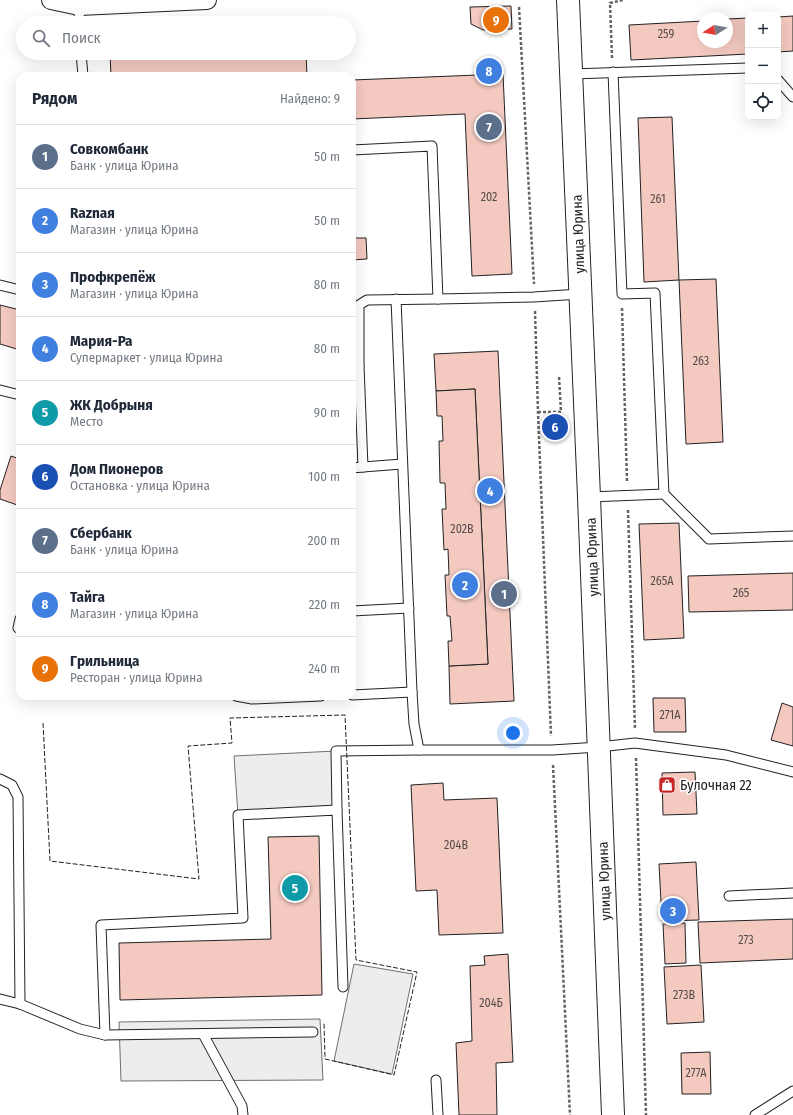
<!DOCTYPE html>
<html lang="ru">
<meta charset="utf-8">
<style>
body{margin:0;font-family:"Fira Sans Condensed",sans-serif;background:#f2f2f3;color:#1f2937}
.controls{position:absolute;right:12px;top:12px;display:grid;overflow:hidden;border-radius:8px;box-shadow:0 4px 16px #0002}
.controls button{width:36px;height:36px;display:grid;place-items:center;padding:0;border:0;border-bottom:1px solid #e0e1e3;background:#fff;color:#1f2937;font:20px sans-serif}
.compass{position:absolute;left:697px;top:12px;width:36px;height:36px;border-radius:50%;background:#fff;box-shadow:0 4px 16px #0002;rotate:259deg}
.you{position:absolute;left:513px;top:733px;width:14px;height:14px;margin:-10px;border:3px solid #fff;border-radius:50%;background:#1a73e8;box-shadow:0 0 0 6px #1a73e833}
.badge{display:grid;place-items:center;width:26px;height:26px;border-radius:50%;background:#0f766e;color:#fff;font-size:13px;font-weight:700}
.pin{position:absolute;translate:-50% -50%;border:2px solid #fff;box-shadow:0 1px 4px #0006}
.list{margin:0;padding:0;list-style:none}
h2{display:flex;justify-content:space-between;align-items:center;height:52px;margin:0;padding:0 16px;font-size:17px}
h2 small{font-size:13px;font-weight:400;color:#747a83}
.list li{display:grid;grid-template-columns:26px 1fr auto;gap:12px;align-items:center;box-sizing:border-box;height:64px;padding:0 16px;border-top:1px solid #e0e1e3}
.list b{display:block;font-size:15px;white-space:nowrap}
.list p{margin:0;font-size:13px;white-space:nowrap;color:#747a83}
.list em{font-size:13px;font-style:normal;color:#747a83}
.icon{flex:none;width:22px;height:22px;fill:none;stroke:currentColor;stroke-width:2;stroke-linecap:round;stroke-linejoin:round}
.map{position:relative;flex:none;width:793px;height:1115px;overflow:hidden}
.search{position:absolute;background:#fff;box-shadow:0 4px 16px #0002;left:16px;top:16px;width:340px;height:44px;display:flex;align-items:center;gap:10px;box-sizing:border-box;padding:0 14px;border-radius:22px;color:#747a83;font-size:15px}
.panel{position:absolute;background:#fff;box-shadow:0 4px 16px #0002;left:16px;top:72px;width:340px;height:628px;border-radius:12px}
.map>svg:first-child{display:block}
</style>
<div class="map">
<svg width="793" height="1115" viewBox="0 0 793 1115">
<rect width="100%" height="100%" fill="#fff"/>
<g fill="#ededed" stroke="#6f6f6f">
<polygon points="336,751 337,810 238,815 234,756"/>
<polygon points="354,964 413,974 392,1074 334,1061"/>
<polygon points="320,1019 323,1080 121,1081 119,1022"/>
</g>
<g fill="#f3c9c0" stroke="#222">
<polygon points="511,6 512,29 483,30 471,24 470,7"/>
<polygon points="793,16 793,51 778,52 778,17"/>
<polygon points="748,18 748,54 631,60 629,25 703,21 703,42 727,42 727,19"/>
<polygon points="110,53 306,53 307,76 111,76"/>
<polygon points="503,74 512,274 472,276 465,114 352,119 352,80"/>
<polygon points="672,117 679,280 644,282 638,118"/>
<polygon points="352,238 366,238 367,259 352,260"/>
<polygon points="716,279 723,442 686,444 679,280"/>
<polygon points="0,305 20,310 20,350 0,344"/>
<polygon points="498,351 514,701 450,704 449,666 488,664 475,389 436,391 434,354"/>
<polygon points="475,389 488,664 449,666 448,641 452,641 450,616 447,616 445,575 449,575 448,549 444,550 442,509 446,509 445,483 440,483 439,441 443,441 442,416 437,416 436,391"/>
<polygon points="11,456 20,459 20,506 0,499 0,490"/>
<polygon points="679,523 684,638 644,640 639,524"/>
<polygon points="793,573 793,610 689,612 688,576"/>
<polygon points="653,698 685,698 686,732 654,732"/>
<polygon points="782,703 793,707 793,746 771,740"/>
<polygon points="695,772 697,814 663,815 662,773"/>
<polygon points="443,783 444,800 497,798 503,933 439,935 437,890 416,891 411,785"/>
<polygon points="319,836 322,995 120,1000 119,943 271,939 268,837"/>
<polygon points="696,862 699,920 662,921 659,864"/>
<polygon points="793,919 793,959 700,963 698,922"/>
<polygon points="685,923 686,963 665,964 663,924"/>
<polygon points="508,954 513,1062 496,1063 497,1115 459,1115 456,1043 472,1041 470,966 485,965 484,956"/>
<polygon points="701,965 704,1022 667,1024 664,967"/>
<polygon points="710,1052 711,1094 682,1094 681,1053"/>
</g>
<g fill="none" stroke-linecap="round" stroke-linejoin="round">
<defs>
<g id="lane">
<polyline points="78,2 80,23"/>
<polyline points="81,53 83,76"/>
<polyline points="572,74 748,68"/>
<polyline points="778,80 793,97"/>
<polyline points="352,150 432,146 438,299 534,297 580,294"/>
<polyline points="0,285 20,290"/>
<polyline points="396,299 412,692 414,724 419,750 552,750 599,747 635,743 726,755 793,772"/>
<polyline points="352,366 359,366 359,305 367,300 438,299"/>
<polyline points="0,390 20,395"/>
<polyline points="363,467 402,464"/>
<polyline points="352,468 363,467 359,366"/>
<polyline points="664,494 709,539 793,536"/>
<polyline points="589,497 664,494 655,293 622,294 613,72"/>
<polyline points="352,611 409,608"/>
<polyline points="18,628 20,619"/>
<polyline points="352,695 412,692"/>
<polyline points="236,696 252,699 321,696"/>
<polyline points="0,779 12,785 18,797 20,1004"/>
<polyline points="337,810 336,751 419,750"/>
<polyline points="729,896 793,893"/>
<polyline points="0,999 20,1004 80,1029 105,1035 313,1032"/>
<polyline points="203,1034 242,1106 243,1115"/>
<polyline points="105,1035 101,925 243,918 238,815 337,810 343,987"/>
<polyline points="436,1080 438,1115"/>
<polyline points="755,1115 793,1091"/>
</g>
<polyline id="street" points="51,0 79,6 207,0"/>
<polyline id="secondary" points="568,0 589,497 613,1115"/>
</defs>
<use href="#lane" stroke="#222" stroke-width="11"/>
<use href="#street" stroke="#222" stroke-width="20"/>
<use href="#secondary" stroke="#222" stroke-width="24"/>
<g stroke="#646464" stroke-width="2.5" stroke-dasharray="3 2" stroke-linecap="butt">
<polyline points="519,7 534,284"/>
<polyline points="612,58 610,3 623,0"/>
<polyline points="622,308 627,481"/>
<polyline points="535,311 538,412 551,736"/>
<polyline points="538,412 561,412 559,376"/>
<polyline points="628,510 635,729"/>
<polyline points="636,758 646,1115"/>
<polyline points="553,765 570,1115"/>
</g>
<use href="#lane" stroke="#fff" stroke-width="9"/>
<use href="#street" stroke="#fff" stroke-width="18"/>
<use href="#secondary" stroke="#fff" stroke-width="22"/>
<polyline stroke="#222" stroke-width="1" stroke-dasharray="5 2" stroke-linecap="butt" points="43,723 50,861 199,879 188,746 232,743 230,718 345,715 356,960 417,972 394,1075 325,1059 324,1022"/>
</g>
<defs>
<symbol id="shop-square" viewBox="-11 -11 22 22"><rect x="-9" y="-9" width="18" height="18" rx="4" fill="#c62828" stroke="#fff"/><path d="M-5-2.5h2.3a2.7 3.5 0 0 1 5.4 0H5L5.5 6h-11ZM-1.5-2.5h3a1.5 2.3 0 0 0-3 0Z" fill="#fff"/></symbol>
</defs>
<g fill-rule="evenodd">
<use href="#shop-square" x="657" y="775" width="20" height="20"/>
</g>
<g text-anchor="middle" stroke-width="3" stroke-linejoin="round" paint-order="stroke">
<g font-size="12" fill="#564c4a">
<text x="666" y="38">259</text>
<text x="489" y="201">202</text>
<text x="658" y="203">261</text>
<text x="701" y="365">263</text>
<text x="462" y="533">202В</text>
<text x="662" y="585">265А</text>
<text x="741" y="597">265</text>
<text x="670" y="719">271А</text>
<text x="456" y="849">204В</text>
<text x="746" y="944">273</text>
<text x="684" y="999">273В</text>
<text x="491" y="1007">204Б</text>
<text x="696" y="1077">277А</text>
</g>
<g font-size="14" fill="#222" stroke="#fff">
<text transform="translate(578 234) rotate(-92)" y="5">улица Юрина</text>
<text transform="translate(592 557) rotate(-92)" y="5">улица Юрина</text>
<text transform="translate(604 881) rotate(-92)" y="5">улица Юрина</text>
</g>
<g font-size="14" fill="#222" stroke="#fff" text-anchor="start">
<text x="680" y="790">Булочная 22</text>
</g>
</g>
</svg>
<div class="controls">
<button>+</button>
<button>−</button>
<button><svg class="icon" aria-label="locate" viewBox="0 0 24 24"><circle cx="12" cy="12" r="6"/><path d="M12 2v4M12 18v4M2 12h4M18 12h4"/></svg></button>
</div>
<svg class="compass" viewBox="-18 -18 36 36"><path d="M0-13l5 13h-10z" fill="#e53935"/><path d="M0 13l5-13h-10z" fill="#747a83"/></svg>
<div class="you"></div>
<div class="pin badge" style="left:504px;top:594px;background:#5c6f8a">1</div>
<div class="pin badge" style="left:465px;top:585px;background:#3f7fe0">2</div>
<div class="pin badge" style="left:673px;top:911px;background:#3f7fe0">3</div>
<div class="pin badge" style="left:490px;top:491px;background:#3f7fe0">4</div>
<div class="pin badge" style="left:295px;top:888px;background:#0f9aa8">5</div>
<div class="pin badge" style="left:555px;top:427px;background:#1a4fb4">6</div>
<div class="pin badge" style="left:489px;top:127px;background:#5c6f8a">7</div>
<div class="pin badge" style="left:489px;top:71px;background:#3f7fe0">8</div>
<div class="pin badge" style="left:496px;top:20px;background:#e8710a">9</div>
<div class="search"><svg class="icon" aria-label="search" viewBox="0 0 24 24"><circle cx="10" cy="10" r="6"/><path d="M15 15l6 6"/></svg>Поиск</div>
<section class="panel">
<h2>Рядом<small>Найдено: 9</small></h2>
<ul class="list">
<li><span class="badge" style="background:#5c6f8a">1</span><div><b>Совкомбанк</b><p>Банк · улица Юрина</p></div><em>50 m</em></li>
<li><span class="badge" style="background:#3f7fe0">2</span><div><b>Raznaя</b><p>Магазин · улица Юрина</p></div><em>50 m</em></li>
<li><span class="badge" style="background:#3f7fe0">3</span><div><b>Профкрепёж</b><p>Магазин · улица Юрина</p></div><em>80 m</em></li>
<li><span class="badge" style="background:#3f7fe0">4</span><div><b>Мария-Ра</b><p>Супермаркет · улица Юрина</p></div><em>80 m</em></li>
<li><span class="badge" style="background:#0f9aa8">5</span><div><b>ЖК Добрыня</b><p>Место</p></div><em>90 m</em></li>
<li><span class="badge" style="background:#1a4fb4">6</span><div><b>Дом Пионеров</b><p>Остановка · улица Юрина</p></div><em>100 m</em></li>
<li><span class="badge" style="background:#5c6f8a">7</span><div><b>Сбербанк</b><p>Банк · улица Юрина</p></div><em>200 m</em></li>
<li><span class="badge" style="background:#3f7fe0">8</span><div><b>Тайга</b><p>Магазин · улица Юрина</p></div><em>220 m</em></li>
<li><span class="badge" style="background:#e8710a">9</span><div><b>Грильница</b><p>Ресторан · улица Юрина</p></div><em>240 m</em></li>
</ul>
</section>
</div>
